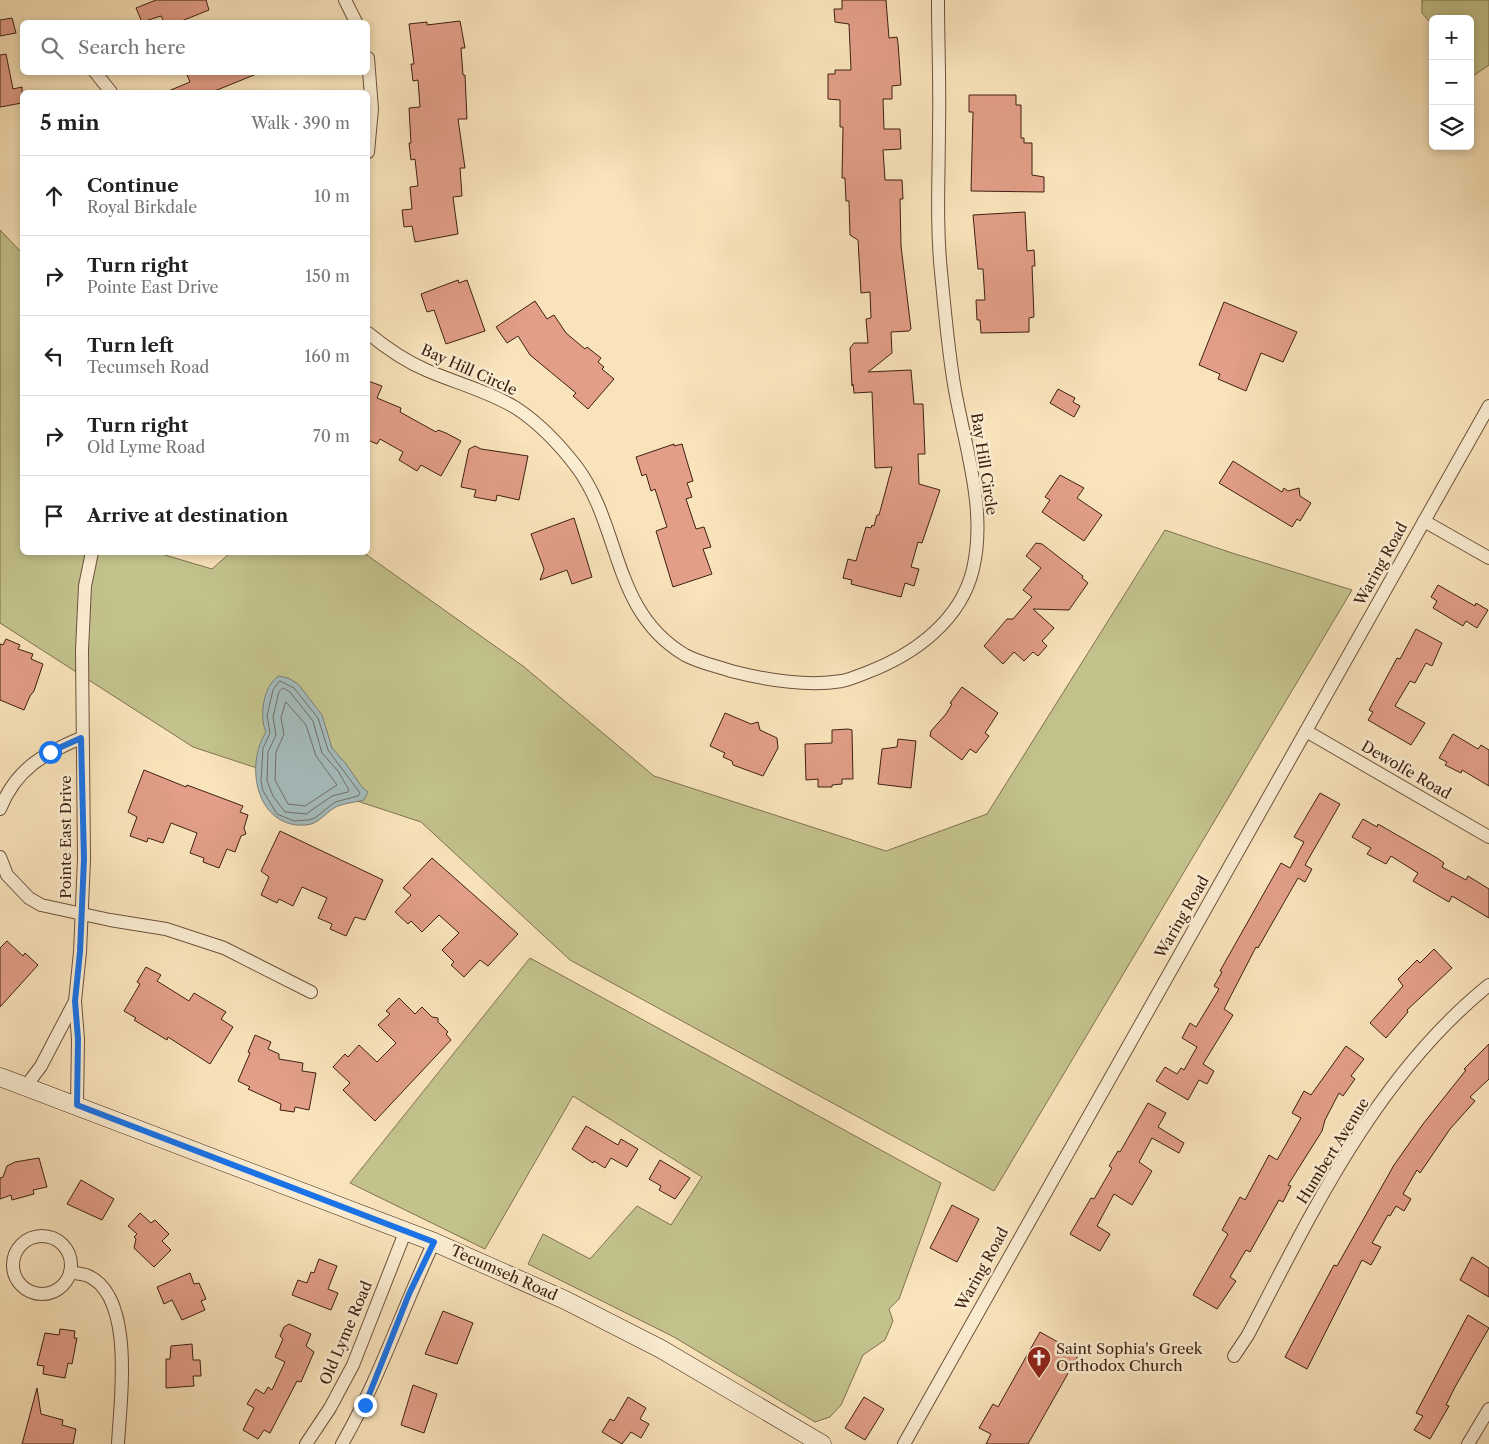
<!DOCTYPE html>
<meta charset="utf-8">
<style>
body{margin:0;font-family:"Libre Caslon Text",serif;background:#f2f2f2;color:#222}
.controls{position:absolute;right:15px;top:15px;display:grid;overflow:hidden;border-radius:8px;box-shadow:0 2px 8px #0003}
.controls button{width:45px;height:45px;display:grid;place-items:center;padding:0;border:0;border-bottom:1px solid #e0e0e0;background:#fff;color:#222;font:25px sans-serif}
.stop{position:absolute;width:15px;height:15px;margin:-11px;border:4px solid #1a73e8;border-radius:50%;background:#fff}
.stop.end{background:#1a73e8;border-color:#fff;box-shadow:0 1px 5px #0008}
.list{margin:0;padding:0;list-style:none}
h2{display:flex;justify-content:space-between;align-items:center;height:65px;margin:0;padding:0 20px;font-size:21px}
h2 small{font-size:16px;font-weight:400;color:#767676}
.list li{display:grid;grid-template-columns:32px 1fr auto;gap:15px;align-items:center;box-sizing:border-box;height:80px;padding:0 20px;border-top:1px solid #e0e0e0}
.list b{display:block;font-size:19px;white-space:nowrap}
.list p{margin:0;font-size:16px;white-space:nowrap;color:#767676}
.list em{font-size:16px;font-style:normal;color:#767676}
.icon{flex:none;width:28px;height:28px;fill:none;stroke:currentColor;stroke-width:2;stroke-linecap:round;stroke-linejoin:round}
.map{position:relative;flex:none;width:1489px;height:1444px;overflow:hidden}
.search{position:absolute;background:#fff;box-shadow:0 2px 8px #0003;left:20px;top:20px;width:350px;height:55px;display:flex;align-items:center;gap:12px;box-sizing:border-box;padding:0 18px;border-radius:8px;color:#767676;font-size:19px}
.panel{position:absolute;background:#fff;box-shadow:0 2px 8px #0003;left:20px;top:90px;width:350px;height:465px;border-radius:8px}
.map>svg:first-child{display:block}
</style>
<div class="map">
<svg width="1489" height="1444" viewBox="0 0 1489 1444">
<rect width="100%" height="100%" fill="#f9e3ba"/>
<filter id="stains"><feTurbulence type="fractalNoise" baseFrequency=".004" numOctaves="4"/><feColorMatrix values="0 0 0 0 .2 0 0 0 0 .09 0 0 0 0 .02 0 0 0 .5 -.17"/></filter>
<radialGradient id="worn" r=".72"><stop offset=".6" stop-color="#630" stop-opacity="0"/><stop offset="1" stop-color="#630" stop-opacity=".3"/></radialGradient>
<g fill="#c3c28c" stroke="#80714f">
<polygon points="1422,0 1489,0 1489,65 1473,76 1470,72 1470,19 1433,19 1433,26 1422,13"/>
<polygon points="0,230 22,253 22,552 158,553 212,569 230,553 364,553 523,666 654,776 886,851 987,814 1165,530 1229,552 1352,590 994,1191 570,960 421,822 193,747 0,623"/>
<polygon points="530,958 941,1183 899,1299 889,1309 893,1321 885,1340 863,1355 841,1405 830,1417 815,1422 674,1337 528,1264 543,1234 590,1259 637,1206 671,1225 702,1177 573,1096 485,1249 350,1183"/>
</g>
<path fill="#a4bbbb" stroke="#7b7d77" d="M279 676 288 678 298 684 322 715 332 748 346 764 362 787 368 792 364 800C356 802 346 803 338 806 326 811 320 824 306 825 257 829 244 766 266 732 259 717 263 685 279 676Z"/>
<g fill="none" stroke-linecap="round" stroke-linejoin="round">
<g stroke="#716e66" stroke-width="1">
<polygon points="280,681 294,688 318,718 328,750 360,793 358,796 335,802 315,818 308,820 294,821 277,814 263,791 261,781 263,748 270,733 267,716 273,690"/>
<polygon points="283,688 290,692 313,721 322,753 338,771 349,790 348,792 332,796 306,814 285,812 273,796 267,781 268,752 276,735 273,717 279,692"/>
<polygon points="286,702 306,725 316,756 337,785 305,806 288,804 275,780 276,752 284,734 281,718"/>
</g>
</g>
<g fill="#e29e87" stroke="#3e2012">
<polygon points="156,0 206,0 209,10 179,22 164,22 161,16 142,22 136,8"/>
<polygon points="842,0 886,0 889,38 897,37 898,43 901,85 892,86 892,99 883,99 884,129 900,129 901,149 883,150 885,180 902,180 903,199 900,199 901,246 911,329 909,331 891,332 892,353 868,372 911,370 914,404 923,404 925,454 918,454 919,484 940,490 922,543 918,542 911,567 919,569 914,586 905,583 901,597 851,584 852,580 843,578 848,559 856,561 866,527 871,528 872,525 874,526 877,515 879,515 892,467 875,468 872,392 854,393 853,384 852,386 850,348 854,343 868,343 866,319 871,318 870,292 861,293 858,240 850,235 849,201 846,201 845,178 842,178 843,127 840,127 840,100 828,99 828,74 835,74 835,70 851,70 849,24 835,22 834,9 842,9"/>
<polygon points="12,18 16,33 0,36 0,20"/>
<polygon points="460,21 465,48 461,48 463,75 465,75 467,119 458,119 465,168 460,168 462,196 453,197 458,234 415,242 412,226 404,227 402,210 412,209 410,187 418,186 415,159 411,160 409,143 411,143 409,108 420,107 418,80 413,81 411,64 414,64 409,24 427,22 427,25"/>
<polygon points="6,54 13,89 22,87 22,103 0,107 0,55"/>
<polygon points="186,72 259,72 259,73 212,92 166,92 190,82"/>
<polygon points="969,95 1016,95 1016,105 1021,105 1021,138 1024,138 1024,143 1032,143 1032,175 1044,177 1044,192 971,191 973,112 969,112"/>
<polygon points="1025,212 1027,251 1034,250 1035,266 1032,266 1034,317 1029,318 1029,332 981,333 980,320 977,320 976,300 985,300 983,269 978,269 973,215"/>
<polygon points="458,280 459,283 467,280 485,331 446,344 434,310 427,312 421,294"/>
<polygon points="535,301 547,319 554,315 566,333 585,349 587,347 601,358 598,362 604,367 602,369 614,379 588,409 573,396 576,393 530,355 518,336 507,343 496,327"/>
<polygon points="1224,302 1297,332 1283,362 1261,353 1246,391 1218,379 1220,374 1199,365"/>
<polygon points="368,381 382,386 377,398 401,408 400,412 436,432 438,430 446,433 461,441 441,476 421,465 417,471 399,460 403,452 380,439 377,444 368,440"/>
<polygon points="1058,389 1075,398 1073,402 1080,406 1074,417 1050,403"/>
<polygon points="674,444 674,446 682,444 686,458 693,481 687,483 692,497 686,499 696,529 704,527 711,547 703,549 712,574 673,587 656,531 667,527 655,489 651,491 646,474 642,476 636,457"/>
<polygon points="475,446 481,449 528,456 519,500 497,495 496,501 474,497 476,490 461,487 469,449"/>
<polygon points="1233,461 1282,492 1284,488 1288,491 1299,488 1300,496 1311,503 1300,521 1297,519 1292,527 1219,483"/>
<polygon points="1060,475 1084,488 1077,498 1102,515 1084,541 1042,512 1050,500 1045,497"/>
<polygon points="574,518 592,577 572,584 567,570 540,580 544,569 531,534"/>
<polygon points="1036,543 1042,544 1083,576 1082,578 1088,583 1069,610 1033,609 1054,628 1042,641 1047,646 1038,656 1033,652 1024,661 1014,652 1003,664 984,646 1007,619 1013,619 1032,597 1023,590 1041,568 1026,556"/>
<polygon points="1438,585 1475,606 1476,603 1488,610 1477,628 1466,621 1463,626 1433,608 1437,601 1431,597"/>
<polygon points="1416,629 1442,643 1432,666 1426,663 1415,683 1410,681 1395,706 1425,723 1411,745 1368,720 1373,712 1369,710 1397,658 1400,659"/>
<polygon points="6,639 20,645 18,649 33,654 31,659 43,664 34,691 30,696 24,710 0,700 0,644 3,645"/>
<polygon points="962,687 998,713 985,733 989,736 976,753 970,749 962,760 930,736 931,731 946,714 952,704 950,703"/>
<polygon points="725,713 751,724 758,722 760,730 777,738 778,748 763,776 733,765 732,761 723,757 725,753 710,746"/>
<polygon points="848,729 852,730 853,779 842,779 842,784 832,785 832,787 818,787 818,779 806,780 805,744 832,743 832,730"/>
<polygon points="1453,734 1478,749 1481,745 1489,750 1489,786 1462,770 1461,773 1445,765 1447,762 1439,758"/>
<polygon points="898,739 916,741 911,788 878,784 882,749 897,747"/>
<polygon points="144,770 186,787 187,785 243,806 240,812 248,815 244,828 246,834 241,836 235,852 227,849 219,868 203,862 204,858 190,853 197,833 171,823 163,843 148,838 147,842 130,836 137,817 128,812"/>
<polygon points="1320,793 1340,804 1305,865 1312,869 1305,882 1298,878 1258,948 1256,947 1224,1009 1233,1015 1203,1064 1214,1071 1207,1084 1199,1080 1188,1100 1156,1081 1165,1067 1177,1074 1181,1068 1184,1070 1197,1047 1182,1038 1190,1023 1196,1027 1219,989 1214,986 1222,972 1220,971 1281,863 1290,868 1304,842 1294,837"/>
<polygon points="1363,819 1377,827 1378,824 1437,858 1444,863 1442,867 1466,880 1468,876 1489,889 1489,918 1452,896 1449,902 1413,881 1418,873 1391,856 1386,864 1367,854 1371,848 1352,837"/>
<polygon points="280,831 383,880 365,920 355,917 346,936 330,929 332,924 318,918 327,898 302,887 293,906 279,899 277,903 261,895 269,877 261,871"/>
<polygon points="432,858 518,934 488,966 480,960 464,977 451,965 454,962 442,950 459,933 439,915 422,932 411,921 408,924 395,912 411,895 403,888"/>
<polygon points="7,941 23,956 25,953 38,965 0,1007 0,948"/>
<polygon points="1434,949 1452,968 1407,1010 1408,1012 1386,1038 1370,1023 1403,986 1398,979 1417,960 1420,963"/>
<polygon points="146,967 161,975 157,981 189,1001 194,993 226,1012 221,1019 233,1027 210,1064 168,1037 167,1040 134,1020 136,1018 124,1011 140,984 137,982"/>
<polygon points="399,998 415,1014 422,1007 432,1017 438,1018 438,1022 448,1032 446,1034 451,1040 375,1121 343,1090 350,1083 333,1067 345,1054 348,1057 359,1045 377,1062 396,1043 378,1025 390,1014 386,1011"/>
<polygon points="255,1035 271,1042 268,1049 279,1054 279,1059 303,1063 302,1071 316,1073 309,1110 295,1107 294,1112 280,1110 281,1104 248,1089 250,1087 238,1081 250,1053 248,1052"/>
<polygon points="1489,1044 1489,1079 1470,1097 1475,1101 1450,1129 1420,1173 1417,1170 1403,1194 1411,1199 1404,1211 1396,1206 1390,1216 1388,1215 1372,1243 1381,1247 1371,1265 1362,1260 1307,1369 1285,1357 1334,1265 1337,1266 1394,1165 1423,1124 1466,1070 1464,1069"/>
<polygon points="1346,1046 1364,1059 1351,1076 1355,1079 1343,1096 1339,1093 1325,1120 1322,1131 1288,1185 1291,1186 1283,1202 1279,1200 1250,1252 1246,1250 1230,1277 1236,1281 1217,1309 1193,1295 1228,1234 1222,1230 1240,1197 1245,1200 1269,1155 1277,1160 1301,1118 1292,1113 1304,1091 1311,1095"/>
<polygon points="1148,1103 1166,1113 1158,1127 1184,1143 1179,1153 1152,1138 1139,1162 1152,1171 1132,1205 1114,1194 1097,1226 1110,1234 1100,1251 1070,1234 1091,1198 1094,1199 1112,1168 1109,1166 1118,1151 1120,1152"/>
<polygon points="586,1126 618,1145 621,1139 638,1149 627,1167 611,1158 605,1168 594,1161 593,1163 572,1149"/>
<polygon points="39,1158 47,1187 33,1190 34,1194 12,1200 11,1195 0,1199 0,1178 3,1177 7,1166 15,1162"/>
<polygon points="660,1160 690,1178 675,1199 659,1190 661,1186 649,1179"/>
<polygon points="81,1180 114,1199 102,1220 67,1204"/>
<polygon points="952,1205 979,1219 957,1262 930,1248"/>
<polygon points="140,1213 151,1223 155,1220 169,1234 162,1241 171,1250 154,1267 134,1248 136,1239 134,1237 137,1234 128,1226"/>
<polygon points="1472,1257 1489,1268 1489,1297 1460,1280"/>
<polygon points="319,1259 337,1266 328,1289 338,1293 331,1310 292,1295 298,1280 307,1283 311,1272 314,1273"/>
<polygon points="190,1273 194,1284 199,1283 206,1299 201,1301 205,1310 182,1320 172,1300 164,1304 157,1287"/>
<polygon points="443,1311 473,1323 457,1364 425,1354"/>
<polygon points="1468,1315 1489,1328 1455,1387 1446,1405 1449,1406 1430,1439 1414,1430 1423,1416 1416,1413"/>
<polygon points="289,1324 311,1334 306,1346 314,1352 301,1382 297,1381 270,1433 264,1430 258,1439 243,1430 254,1408 247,1404 256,1389 264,1394 268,1387 272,1390 285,1362 275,1357 283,1339 280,1336 284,1327"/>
<polygon points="60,1329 75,1331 74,1338 77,1338 72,1364 68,1363 65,1378 43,1374 44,1366 37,1365 45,1333 59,1335"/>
<polygon points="1040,1332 1079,1354 1028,1444 986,1444 991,1434 979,1428 993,1404 998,1407"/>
<polygon points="192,1344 193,1360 200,1360 201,1376 193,1376 194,1386 166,1388 166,1359 170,1359 171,1346"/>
<polygon points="413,1385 437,1394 424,1433 401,1425"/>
<polygon points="37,1388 41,1414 63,1420 62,1425 76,1429 73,1444 22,1444"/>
<polygon points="628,1397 646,1408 640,1419 649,1424 641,1438 631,1432 622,1444 602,1432 610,1419 614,1421"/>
<polygon points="864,1397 884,1409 865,1440 845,1428"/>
</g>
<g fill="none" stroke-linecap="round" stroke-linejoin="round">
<defs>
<g id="street">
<polyline points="345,0 356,22"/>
<polyline points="368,58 372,109 368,152"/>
<polyline points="95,72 111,92"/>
<path d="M368 333C385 347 405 361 426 370 456 383 488 391 516 408 539 423 559 444 576 466 622 527 611 611 685 655 700 663 716 666 731 671 766 680 806 687 842 681 851 679 860 675 868 672 915 654 961 620 973 569 987 510 965 447 955 390 948 351 945 311 941 272 936 223 939 174 939 126 940 84 938 42 938 0"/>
<polyline points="1424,521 1489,558"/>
<polyline points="1306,731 1489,837"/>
<path d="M0 809C16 769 43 754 81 738"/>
<polyline points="0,857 7,875 29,898 41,905 110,920 166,929 224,948 311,992"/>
<polyline points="26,1086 41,1066 75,1001"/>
<polyline points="77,1105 78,1039 75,1001 80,952 84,859 82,650 85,586 92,552"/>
<circle cx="42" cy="1265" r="29"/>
<path d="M70 1272C75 1273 81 1274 86 1275 136 1294 120 1402 118 1444"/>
<path d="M1234 1356 1248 1335C1313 1210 1377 1075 1489 985"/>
<polyline points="306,1444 330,1408 353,1365 406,1230"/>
<path d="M342 1444C379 1380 402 1309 434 1242"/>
<polyline points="904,1444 1489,406"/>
<polyline points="1468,1444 1489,1409"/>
</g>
<polyline id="secondary" points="0,1077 434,1242 565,1300 661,1349 822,1444"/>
</defs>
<use href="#street" stroke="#6d513c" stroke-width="14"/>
<use href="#secondary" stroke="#3e2012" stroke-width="19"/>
<use href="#street" stroke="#fbedd2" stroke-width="12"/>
<use href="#secondary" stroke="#fbedd2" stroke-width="18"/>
</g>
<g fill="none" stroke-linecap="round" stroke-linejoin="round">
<polyline stroke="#1a73e8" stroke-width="6" points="50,752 81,738 84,859 80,952 75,1001 78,1039 77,1105 434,1242 409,1294 365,1405"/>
</g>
<defs>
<symbol id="church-pin" viewBox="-11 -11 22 30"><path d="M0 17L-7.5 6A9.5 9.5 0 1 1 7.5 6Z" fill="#8f2418" stroke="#fbedd2"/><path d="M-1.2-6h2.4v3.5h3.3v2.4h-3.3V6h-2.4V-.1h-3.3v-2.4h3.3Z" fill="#fff"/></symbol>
</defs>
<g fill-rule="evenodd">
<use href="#church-pin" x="1025" y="1344" width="28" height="38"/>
</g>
<g text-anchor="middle" stroke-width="5" stroke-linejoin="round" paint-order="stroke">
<g font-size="15" fill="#3e2012" stroke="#fbedd2">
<text transform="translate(469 370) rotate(24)" y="5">Bay Hill Circle</text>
<text transform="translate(984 464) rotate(81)" y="5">Bay Hill Circle</text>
<text transform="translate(1381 564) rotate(-61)" y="5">Waring Road</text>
<text transform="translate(1406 770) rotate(30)" y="5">Dewolfe Road</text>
<text transform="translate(66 837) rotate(-90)" y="5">Pointe East Drive</text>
<text transform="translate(1182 917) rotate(-60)" y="5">Waring Road</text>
<text transform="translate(1333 1151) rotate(-58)" y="5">Humbert Avenue</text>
<text transform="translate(982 1269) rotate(-61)" y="5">Waring Road</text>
<text transform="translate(504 1273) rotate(24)" y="5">Tecumseh Road</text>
<text transform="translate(346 1333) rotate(-67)" y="5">Old Lyme Road</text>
</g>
<g font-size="15" fill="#3e2012" stroke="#fbedd2" text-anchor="start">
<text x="1056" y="1354">Saint Sophia's Greek<tspan x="1056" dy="17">Orthodox Church</tspan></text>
</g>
</g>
<rect width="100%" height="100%" filter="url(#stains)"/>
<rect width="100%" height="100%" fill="url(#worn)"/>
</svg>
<div class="controls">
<button>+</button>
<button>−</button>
<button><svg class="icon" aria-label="layers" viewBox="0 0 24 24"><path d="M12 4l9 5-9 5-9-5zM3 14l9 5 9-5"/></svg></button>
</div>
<div class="stop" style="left:50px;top:752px"></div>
<div class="stop end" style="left:365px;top:1405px"></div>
<div class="search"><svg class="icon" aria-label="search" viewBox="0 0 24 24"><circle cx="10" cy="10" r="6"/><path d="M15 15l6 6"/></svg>Search here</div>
<section class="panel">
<h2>5 min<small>Walk · 390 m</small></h2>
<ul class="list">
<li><svg class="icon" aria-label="ahead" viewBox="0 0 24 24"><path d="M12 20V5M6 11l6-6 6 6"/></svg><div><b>Continue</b><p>Royal Birkdale</p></div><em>10 m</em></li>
<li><svg class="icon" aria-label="right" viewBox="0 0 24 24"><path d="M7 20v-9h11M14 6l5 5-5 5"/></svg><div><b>Turn right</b><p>Pointe East Drive</p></div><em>150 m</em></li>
<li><svg class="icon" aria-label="left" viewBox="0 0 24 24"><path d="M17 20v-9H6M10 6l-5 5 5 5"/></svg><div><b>Turn left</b><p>Tecumseh Road</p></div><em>160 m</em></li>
<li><svg class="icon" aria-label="right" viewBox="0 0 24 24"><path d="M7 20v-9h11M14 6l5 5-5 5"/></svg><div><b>Turn right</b><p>Old Lyme Road</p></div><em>70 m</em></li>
<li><svg class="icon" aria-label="arrive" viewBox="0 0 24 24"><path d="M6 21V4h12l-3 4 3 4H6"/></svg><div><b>Arrive at destination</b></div></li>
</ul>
</section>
</div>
